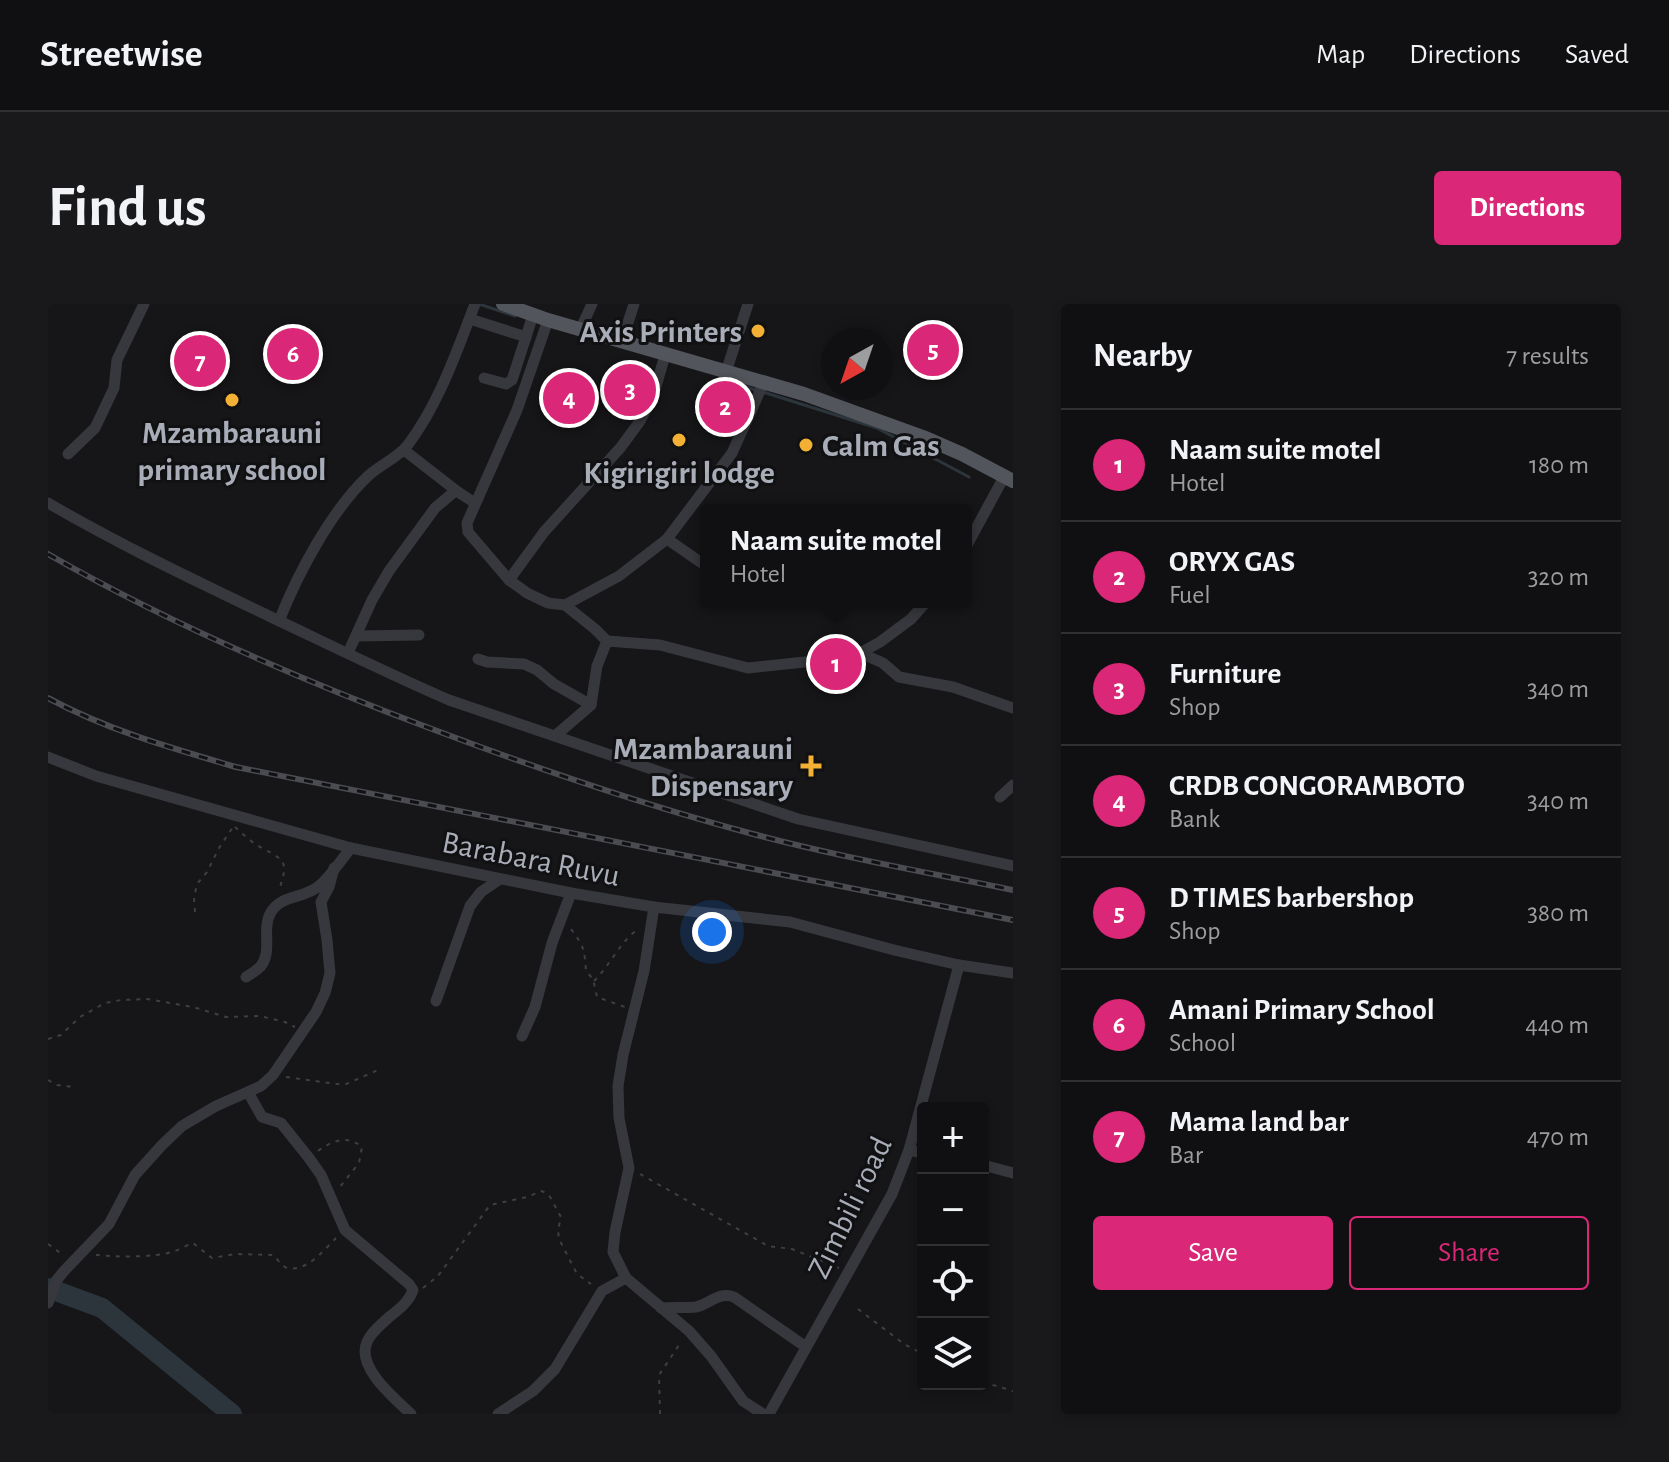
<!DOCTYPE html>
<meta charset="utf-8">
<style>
body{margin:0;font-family:"Alegreya Sans",sans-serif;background:#19191b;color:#f1f3f6}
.controls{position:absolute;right:24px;bottom:24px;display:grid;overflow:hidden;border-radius:8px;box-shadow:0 4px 12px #0003}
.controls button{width:72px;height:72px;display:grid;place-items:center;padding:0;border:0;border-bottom:2px solid #303032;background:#101012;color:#f1f3f6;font:40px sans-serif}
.compass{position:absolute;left:773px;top:24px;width:72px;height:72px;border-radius:50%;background:#101012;box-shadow:0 4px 12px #0003;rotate:220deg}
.you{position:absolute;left:664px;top:628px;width:28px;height:28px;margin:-20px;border:6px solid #fff;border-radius:50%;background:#1a73e8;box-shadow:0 0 0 12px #1a73e833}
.badge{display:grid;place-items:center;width:52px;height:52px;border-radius:50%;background:#db2777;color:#fff;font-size:26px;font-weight:700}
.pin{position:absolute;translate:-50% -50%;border:4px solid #fff;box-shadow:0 2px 8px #0006}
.popup{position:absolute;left:652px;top:200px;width:272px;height:104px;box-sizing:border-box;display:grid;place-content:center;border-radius:8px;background:#101012;filter:drop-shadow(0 2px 6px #0005);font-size:26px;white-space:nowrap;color:#9c9d9f}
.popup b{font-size:30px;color:#f1f3f6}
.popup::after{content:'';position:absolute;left:50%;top:100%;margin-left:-16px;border:16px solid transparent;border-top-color:#101012}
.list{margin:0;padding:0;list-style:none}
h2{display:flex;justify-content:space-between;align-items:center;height:104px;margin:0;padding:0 32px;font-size:34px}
h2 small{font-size:26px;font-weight:400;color:#9c9d9f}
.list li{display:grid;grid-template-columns:52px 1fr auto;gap:24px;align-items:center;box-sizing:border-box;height:112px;padding:0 32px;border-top:2px solid #303032}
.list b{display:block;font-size:30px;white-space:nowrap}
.list p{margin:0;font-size:26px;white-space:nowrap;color:#9c9d9f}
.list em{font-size:26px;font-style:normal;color:#9c9d9f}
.actions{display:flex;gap:16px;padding:24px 32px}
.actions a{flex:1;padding:18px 0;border:2px solid #db2777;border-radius:8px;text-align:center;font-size:28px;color:#db2777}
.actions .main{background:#db2777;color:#fff}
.icon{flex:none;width:44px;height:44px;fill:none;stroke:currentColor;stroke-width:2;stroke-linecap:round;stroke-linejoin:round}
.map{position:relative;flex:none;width:965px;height:1110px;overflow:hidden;border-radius:8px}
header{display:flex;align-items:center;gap:48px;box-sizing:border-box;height:112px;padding:0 40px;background:#101012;border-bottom:2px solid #303032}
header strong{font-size:38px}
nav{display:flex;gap:44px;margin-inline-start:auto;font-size:28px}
.intro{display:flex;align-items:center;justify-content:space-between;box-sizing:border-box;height:192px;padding:0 48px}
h1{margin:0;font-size:56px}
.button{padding:20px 36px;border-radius:8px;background:#db2777;color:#fff;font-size:28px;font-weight:700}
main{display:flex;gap:48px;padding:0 48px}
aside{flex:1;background:#101012;border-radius:8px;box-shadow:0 4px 12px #0003}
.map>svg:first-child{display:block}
</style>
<header>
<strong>Streetwise</strong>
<nav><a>Map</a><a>Directions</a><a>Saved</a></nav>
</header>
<div class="intro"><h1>Find us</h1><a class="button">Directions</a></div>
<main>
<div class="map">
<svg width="965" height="1110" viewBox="0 0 965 1110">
<rect width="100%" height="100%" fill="#161618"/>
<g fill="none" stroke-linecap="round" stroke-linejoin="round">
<g stroke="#2c353c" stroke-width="3">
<polyline points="431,0 467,12"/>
<polyline points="673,73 707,86"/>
<polyline points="715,88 829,124 921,173"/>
</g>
<polyline stroke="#2c353c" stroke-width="20" points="0,984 54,1004 184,1110"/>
<g stroke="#3d3f44" stroke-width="2" stroke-dasharray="4 6" stroke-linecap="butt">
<path d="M187 523C195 530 204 539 214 544 239 557 240 559 231 586"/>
<polyline points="147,608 146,594 149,580 159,568 171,544 185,523"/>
<path d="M523 625C537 644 536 645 538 667L545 675 549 693 577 703"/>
<path d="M546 677C561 663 575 633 591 625"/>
<polyline points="0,735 13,731 32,713 57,699 73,696 99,695 145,703 178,713 212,712 237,718 247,723"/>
<polyline points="238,773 296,781 330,766"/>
<polyline points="0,776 9,781 26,783"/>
<path d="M270 847C284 837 299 830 314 843L311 859 291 884"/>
<polyline points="592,870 720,942 744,945 791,964"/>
<polyline points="0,940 15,951"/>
<path d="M48 951C68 953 107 954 127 947 133 945 139 941 145 939L164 954 187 950 225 951C230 955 233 962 239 964 259 968 276 946 288 934"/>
<polyline points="375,984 390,972 442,901 479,893 494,887 501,891 513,913 510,926 511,935 529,970 543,980"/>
<polyline points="810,1005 856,1040 875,1050"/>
<polyline points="935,1078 965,1087"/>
<polyline points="612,1110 611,1071 633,1038"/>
</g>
<g stroke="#37383d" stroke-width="11">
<polyline points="422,15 478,33"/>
<polyline points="500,16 469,106 419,219 420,228 461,276 479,289 500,299 517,301 547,325 559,337 549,362 543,401 507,432"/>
<polyline points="533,24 544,0"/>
<polyline points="574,37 586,0"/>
<polyline points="678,68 700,0"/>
<polyline points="436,74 458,80 464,76 485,11"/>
<polyline points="356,146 410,188"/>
<polyline points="20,150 47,124 66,84 69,56 96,0"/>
<path d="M0 199C72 241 148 277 223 313 282 341 341 370 401 396L750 515 965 562"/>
<polyline points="619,235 658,262"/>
<polyline points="918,243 957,171"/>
<polyline points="461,276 496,228 573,143 592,117 605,93 617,51"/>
<polyline points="517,301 571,272 619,235 684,149 716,78"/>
<path d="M231 317C250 269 283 207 320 172 332 161 349 154 359 142 391 100 408 49 427 0"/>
<polyline points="308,332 371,331"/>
<polyline points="559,337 612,341 700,364 794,354 812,349 832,338 863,315 878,298"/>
<polyline points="300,349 324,296 341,267 387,204 406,188 410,188 427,199"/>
<polyline points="812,349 835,359 851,373 905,383 965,404"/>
<polyline points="430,355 439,358 476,360 489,366 506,380 543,401"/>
<polyline points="0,453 48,472 303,544 523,589 606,603 742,618 846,646 911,661 965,669"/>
<polyline points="952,493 965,481"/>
<polyline points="606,603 596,667 575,751 570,782 571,814 581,864 567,928 565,948 578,974 641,1027 663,1052 695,1097 715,1110"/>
<path d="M198 673C203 670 209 666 213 662 225 646 213 625 223 608 234 590 256 595 271 582 283 572 293 556 303 544"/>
<polyline points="388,697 422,602 433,588 452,575"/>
<polyline points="474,732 487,703 504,639 523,589"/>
<path d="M200 788 214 813 233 819 261 854 273 871 297 926 361 980 365 986C361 998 350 1006 340 1014 333 1021 323 1028 319 1038 308 1063 346 1094 363 1110"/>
<polyline points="861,846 875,849"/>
<polyline points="935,861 965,869"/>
<polyline points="0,999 8,977 16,967 61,920 87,871 114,841 134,822 168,802 213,782 225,771 268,708 277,689 282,669 279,636 273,598 281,583 286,564"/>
<path d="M613 1004C625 1003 637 1004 648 1003 662 1000 671 987 686 993L758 1043"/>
<polyline points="450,1110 485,1087 507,1065 554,987 578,974"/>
<polyline points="721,1110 844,890 861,846 911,661"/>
</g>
<polyline stroke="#53555c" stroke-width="14" points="455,0 500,16 756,90 875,133 914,150 965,177"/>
<defs>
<g id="rail">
<path d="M0 250C122 320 253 376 384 425 490 465 596 501 705 530 791 553 878 568 965 586"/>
<path d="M0 394C59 426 123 444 188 463L965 616"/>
</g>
</defs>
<use href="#rail" stroke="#4a4c52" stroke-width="6"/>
<use href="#rail" stroke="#111113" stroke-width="3" stroke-dasharray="9" stroke-linecap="butt"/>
</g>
<g fill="#f2b134" stroke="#111113" stroke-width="3">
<circle cx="710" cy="27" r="8"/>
<circle cx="184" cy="96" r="8"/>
<circle cx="631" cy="136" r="8"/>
<circle cx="758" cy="141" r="8"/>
<path d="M759 450h8v8h8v8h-8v8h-8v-8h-8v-8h8z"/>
</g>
<g text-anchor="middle" stroke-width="6" stroke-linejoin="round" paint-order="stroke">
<g font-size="32" font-weight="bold" fill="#a8adb8" stroke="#111113" text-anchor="end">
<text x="694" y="38">Axis Printers</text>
<text x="184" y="139" text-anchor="middle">Mzambarauni<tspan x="184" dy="37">primary school</tspan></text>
<text x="774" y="152" text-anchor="start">Calm Gas</text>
<text x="631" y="179" text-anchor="middle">Kigirigiri lodge</text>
<text x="745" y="455">Mzambarauni<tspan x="745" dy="37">Dispensary</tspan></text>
</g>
<g font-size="32" fill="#a8adb8" stroke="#111113">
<text transform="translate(483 554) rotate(11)" y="11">Barabara Ruvu</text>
<text transform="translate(801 903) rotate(-64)" y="11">Zimbili road</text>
</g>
</g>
</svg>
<div class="controls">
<button>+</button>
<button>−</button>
<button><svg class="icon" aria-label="locate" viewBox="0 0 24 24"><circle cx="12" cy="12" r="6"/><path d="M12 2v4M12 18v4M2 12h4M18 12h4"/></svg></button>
<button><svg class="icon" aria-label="layers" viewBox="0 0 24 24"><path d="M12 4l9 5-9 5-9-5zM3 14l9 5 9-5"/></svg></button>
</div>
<svg class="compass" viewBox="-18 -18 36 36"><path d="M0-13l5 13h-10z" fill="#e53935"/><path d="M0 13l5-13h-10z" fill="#9c9d9f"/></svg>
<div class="you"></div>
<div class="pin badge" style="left:788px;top:360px">1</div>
<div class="popup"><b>Naam suite motel</b>Hotel</div>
<div class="pin badge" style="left:677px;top:103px">2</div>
<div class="pin badge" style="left:582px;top:86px">3</div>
<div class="pin badge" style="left:521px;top:94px">4</div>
<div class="pin badge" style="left:885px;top:46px">5</div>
<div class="pin badge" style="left:245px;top:50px">6</div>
<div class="pin badge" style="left:152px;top:57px">7</div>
</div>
<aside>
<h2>Nearby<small>7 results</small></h2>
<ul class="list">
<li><span class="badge">1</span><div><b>Naam suite motel</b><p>Hotel</p></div><em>180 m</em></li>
<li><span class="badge">2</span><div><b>ORYX GAS</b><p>Fuel</p></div><em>320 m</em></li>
<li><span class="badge">3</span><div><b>Furniture</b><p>Shop</p></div><em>340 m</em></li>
<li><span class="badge">4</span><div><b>CRDB CONGORAMBOTO</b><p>Bank</p></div><em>340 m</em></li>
<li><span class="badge">5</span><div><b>D TIMES barbershop</b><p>Shop</p></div><em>380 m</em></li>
<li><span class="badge">6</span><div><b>Amani Primary School</b><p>School</p></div><em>440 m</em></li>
<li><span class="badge">7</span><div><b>Mama land bar</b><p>Bar</p></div><em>470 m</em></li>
</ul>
<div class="actions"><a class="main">Save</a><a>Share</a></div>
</aside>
</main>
